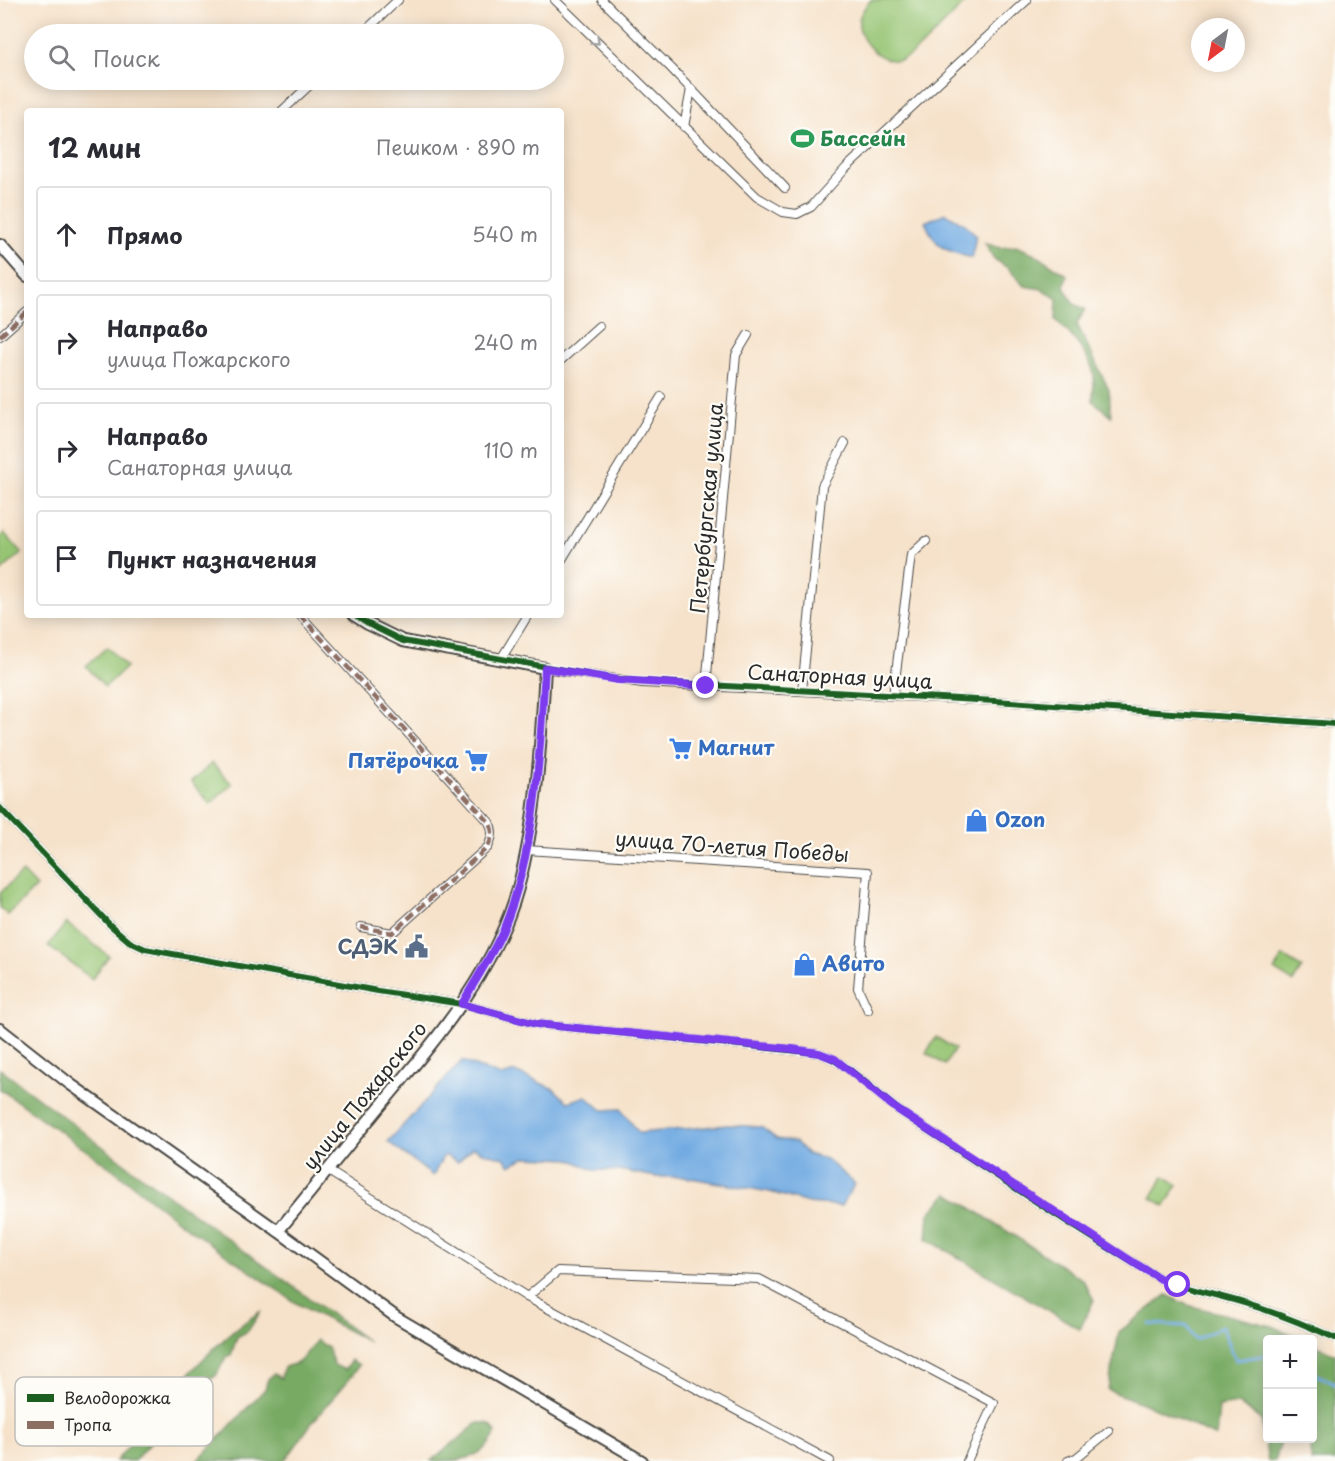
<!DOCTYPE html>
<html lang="ru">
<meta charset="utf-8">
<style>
body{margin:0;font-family:"Playpen Sans",sans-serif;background:#f2f2f3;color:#2b2b33}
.controls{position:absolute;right:18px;bottom:18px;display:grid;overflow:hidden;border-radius:6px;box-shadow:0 3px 15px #0003}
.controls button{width:54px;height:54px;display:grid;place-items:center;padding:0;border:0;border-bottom:2px solid #e1e1e2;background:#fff;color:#2b2b33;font:30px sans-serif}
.compass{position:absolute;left:1191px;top:18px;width:54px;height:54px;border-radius:50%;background:#fff;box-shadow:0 3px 15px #0003;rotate:212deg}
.stop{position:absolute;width:18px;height:18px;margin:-14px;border:4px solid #7c3aed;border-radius:50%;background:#fff}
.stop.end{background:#7c3aed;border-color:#fff;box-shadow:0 2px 6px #0008}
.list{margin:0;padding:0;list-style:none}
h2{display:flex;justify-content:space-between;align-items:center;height:78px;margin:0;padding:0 24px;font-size:26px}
h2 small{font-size:20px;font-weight:400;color:#7c7c81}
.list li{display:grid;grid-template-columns:39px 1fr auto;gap:18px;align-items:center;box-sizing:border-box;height:96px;margin:0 12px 12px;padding:0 12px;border:2px solid #e1e1e2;border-radius:6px}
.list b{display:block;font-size:22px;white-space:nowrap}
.list p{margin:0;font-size:20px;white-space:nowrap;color:#7c7c81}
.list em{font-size:20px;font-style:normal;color:#7c7c81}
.icon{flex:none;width:33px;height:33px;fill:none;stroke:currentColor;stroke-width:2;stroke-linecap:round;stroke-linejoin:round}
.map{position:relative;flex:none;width:1335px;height:1461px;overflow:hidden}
.search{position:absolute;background:#fff;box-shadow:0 3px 15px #0003;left:24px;top:24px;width:540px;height:66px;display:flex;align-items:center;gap:15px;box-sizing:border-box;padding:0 21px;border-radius:33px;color:#7c7c81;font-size:22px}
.panel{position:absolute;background:#fff;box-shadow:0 3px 15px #0003;left:24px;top:108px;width:540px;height:510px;border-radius:6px}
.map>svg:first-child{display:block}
</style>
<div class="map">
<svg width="1335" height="1461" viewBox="0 0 1335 1461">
<rect width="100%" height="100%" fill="#fdfcf7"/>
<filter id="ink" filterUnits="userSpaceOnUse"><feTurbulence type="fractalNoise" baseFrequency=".0167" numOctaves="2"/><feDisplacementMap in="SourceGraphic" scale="12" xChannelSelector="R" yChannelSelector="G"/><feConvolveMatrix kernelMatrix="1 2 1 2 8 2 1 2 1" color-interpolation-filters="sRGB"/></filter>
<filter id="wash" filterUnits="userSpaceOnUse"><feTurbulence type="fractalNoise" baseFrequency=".008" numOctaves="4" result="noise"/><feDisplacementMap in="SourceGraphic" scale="24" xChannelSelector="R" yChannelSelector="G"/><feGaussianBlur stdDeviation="1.35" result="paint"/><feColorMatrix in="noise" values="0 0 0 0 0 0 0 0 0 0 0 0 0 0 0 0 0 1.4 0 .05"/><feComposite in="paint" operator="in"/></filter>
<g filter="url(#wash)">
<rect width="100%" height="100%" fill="#f6e2ca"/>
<g fill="#95c472" stroke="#60784e" stroke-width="1.5">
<path d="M871 0H968C954 13 917 55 901 60 881 65 856 39 859 20 860 12 866 6 871 0Z"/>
<polygon points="4,533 22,553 0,572 0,537"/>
<polygon points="107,647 126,667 105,687 86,666"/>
<polygon points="212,763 232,784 210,804 191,782"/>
<polygon points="22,872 36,887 8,915 0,908 0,893"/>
<polygon points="66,923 109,956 92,979 48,946"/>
<polygon points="1283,956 1302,968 1293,982 1274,970"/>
<polygon points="936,1037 955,1049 945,1065 926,1053"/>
<polygon points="1164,1176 1178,1185 1165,1206 1151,1198"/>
</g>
<g fill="#78aa64" stroke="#526a48" stroke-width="1.5">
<path d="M985 243 1000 248 1016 246 1033 253 1067 275 1064 287 1074 304 1085 309 1077 324 1109 390 1111 416 1093 401C1093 393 1094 384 1094 376 1092 358 1069 332 1056 320L1057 299 1042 289 1024 286 1008 268 994 259Z"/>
<polygon points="0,1069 135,1171 369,1342 296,1303 179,1222 115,1171 0,1089"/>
<polygon points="948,1193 1083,1280 1094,1300 1080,1329 927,1239 929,1214"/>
<polygon points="1167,1295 1187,1305 1272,1326 1303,1339 1268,1340 1268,1438 1282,1439 1275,1461 1268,1461 1261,1419 1238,1404 1219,1407 1216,1437 1165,1412 1108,1390 1119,1332"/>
<path d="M261 1311 248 1331 237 1337 231 1355 226 1357 216 1376 207 1379 203 1390 178 1411 134 1461H116C161 1408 202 1349 261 1311Z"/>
<path d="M317 1340 328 1348 334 1365 345 1370 351 1360 359 1365C344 1389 322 1408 306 1431 298 1442 293 1452 283 1461H197L265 1389 268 1379 274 1374 281 1378C283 1362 286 1368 297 1363 304 1359 311 1346 317 1340Z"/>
<polygon points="1313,1344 1335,1354 1335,1461 1311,1461"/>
<path d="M478 1423C488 1422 491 1424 496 1433 482 1461 460 1461 431 1461Z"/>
</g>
<g fill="#72abe2" stroke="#4e6b86" stroke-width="1.5">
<path d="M945 213 965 224 976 235 972 258C944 250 937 249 925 222Z"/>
<polygon points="462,1061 501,1076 515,1072 554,1089 568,1102 586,1096 602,1110 621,1109 639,1133 728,1125 761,1127 777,1139 796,1142 807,1154 826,1159 855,1184 841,1206 808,1203 770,1192 685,1177 656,1177 624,1171 594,1170 570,1159 526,1157 510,1165 503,1157 484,1153 473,1147 458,1162 444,1155 433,1176 388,1142"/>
</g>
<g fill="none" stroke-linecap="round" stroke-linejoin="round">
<g stroke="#72abe2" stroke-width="3">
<polyline points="1150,1324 1186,1326 1195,1340 1222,1327 1236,1360 1268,1355"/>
<polyline points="1312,1373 1335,1383"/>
</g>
</g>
</g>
<g filter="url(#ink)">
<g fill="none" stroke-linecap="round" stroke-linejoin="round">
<defs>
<g id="minor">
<polyline points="555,0 757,197 783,212 797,214 811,207 846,168 1027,0"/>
<polyline points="602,0 672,69 785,188"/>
<polyline points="362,34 398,0"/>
<polyline points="282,111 315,80"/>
<polyline points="684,127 691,89"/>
<polyline points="0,336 27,312"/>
<polyline points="561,360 599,326"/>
<polyline points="561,561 661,397"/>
<path d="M300 615 489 822C494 831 492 838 488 847L392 933 361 927"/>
<polyline points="501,659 528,615"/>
<polyline points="545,668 642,683 995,701 1335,724"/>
<polyline points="706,686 736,355 748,335"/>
<polyline points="802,691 822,486 845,443"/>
<polyline points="893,696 911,555 926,541"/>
<path d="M0 808 110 925 130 942 145 949 378 991 462 1004 536 1024 819 1053C852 1065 875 1094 904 1114 988 1170 1073 1228 1161 1279 1189 1290 1218 1295 1247 1304 1277 1313 1306 1325 1335 1338"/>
<polyline points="526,850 868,872 858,988 868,1010"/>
<polyline points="327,1170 527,1297 830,1461"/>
<polyline points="527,1297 558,1271 759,1279 994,1403 967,1461"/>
<polyline points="1068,1461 1076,1458 1109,1431"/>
</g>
<g id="tertiary">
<polyline points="0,245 27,276"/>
<path d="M278 1231C310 1193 341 1153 373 1115 430 1046 494 976 518 888 537 818 541 740 545 668L403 641 368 624 354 615"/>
</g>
<polyline id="secondary" points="0,1029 70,1084 278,1231 396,1317 642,1461"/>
</defs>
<use href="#minor" stroke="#494643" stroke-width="10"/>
<use href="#tertiary" stroke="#494643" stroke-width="14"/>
<use href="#secondary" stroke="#494643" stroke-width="14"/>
<use href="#minor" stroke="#fff" stroke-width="8"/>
<use href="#tertiary" stroke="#fff" stroke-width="10"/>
<use href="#secondary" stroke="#fff" stroke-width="10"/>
<g stroke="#8d6e63" stroke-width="4.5" stroke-dasharray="9 4.5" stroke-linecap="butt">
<polyline points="0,336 27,312"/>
<path d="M300 615 489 822C494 831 492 838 488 847L392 933 361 927"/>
</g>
<defs>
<g id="cycleway">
<polyline points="354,615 368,624 403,641 618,680 995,701 1335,724"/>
<path d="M0 808 110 925 130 942 145 949 378 991 462 1004 536 1024 819 1053C852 1065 875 1094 904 1114 988 1170 1073 1228 1161 1279 1189 1290 1218 1295 1247 1304 1277 1313 1306 1325 1335 1338"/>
</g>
</defs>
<use href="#cycleway" stroke="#fdfcf7" stroke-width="10"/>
<use href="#cycleway" stroke="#1b5e20" stroke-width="6"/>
</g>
<defs><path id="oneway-chevron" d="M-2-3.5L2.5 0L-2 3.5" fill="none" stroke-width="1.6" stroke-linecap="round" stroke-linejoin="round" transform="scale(1.5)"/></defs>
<use stroke="#a0a0a0" href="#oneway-chevron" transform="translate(596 41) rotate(45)"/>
</g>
<g fill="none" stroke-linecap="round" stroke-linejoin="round" filter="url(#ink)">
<path stroke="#7c3aed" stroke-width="8" d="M706 686 618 680 545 668C540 752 536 849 504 928 493 954 476 979 462 1004L536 1024 792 1049 819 1053 835 1059 895 1108 1136 1264 1161 1279 1178 1285"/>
</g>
<defs>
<symbol id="stadium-bare" viewBox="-9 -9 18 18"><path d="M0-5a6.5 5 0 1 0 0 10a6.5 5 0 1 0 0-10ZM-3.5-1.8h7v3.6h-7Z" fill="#2e9e5b" stroke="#fdfcf7" stroke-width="2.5" paint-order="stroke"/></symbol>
<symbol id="supermarket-bare" viewBox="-9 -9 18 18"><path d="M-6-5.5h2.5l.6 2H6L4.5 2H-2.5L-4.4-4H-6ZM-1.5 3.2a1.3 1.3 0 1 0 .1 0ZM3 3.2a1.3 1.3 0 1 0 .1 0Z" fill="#3f7fe0" stroke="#fdfcf7" stroke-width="2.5" paint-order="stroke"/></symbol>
<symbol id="shop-bare" viewBox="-9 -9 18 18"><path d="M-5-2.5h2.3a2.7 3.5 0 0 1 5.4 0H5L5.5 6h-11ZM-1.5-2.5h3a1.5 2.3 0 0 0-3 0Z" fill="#3f7fe0" stroke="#fdfcf7" stroke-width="2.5" paint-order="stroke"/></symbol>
<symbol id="civic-bare" viewBox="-9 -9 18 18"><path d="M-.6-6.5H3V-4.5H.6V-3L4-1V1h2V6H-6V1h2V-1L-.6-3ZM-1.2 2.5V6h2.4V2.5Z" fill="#5c6f8a" stroke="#fdfcf7" stroke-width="2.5" paint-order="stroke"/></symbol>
</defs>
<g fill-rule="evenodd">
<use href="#stadium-bare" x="786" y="122" width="33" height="33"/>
<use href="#supermarket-bare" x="664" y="732" width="33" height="33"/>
<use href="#supermarket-bare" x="460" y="744" width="33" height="33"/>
<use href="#shop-bare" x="960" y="804" width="33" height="33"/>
<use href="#civic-bare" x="400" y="930" width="33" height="33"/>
<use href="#shop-bare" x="788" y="948" width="33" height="33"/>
</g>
<g text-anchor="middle" stroke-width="4.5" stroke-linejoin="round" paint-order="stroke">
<g font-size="20" font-weight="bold" fill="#27864d" stroke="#fdfcf7" text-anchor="start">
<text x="820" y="146">Бассейн</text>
</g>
<g font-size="20" fill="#2b2b2b" stroke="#fdfcf7">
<text transform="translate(707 508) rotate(-85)" y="7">Петербургская улица</text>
<text transform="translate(840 677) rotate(3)" y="7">Санаторная улица</text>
<text transform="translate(732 847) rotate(4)" y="7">улица 70-летия Победы</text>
<text transform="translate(365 1096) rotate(-51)" y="7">улица Пожарского</text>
</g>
<g font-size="20" font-weight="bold" fill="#366cbe" stroke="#fdfcf7" text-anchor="start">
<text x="698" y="755">Магнит</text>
<text x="459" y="768" text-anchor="end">Пятёрочка</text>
<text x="995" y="827">Ozon</text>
<text x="822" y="971">Авито</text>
</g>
<g font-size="20" font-weight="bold" fill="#4e5e75" stroke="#fdfcf7" text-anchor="end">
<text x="398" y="954">СДЭК</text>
</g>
</g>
<rect x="15" y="1377" width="198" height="69" rx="9" fill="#fdfcf7" stroke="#bebdba" stroke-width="1.5"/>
<rect x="27" y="1394" width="27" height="8" fill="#1b5e20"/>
<rect x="27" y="1421" width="27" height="8" fill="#8d6e63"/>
<g font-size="16" fill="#2b2b2b">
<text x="64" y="1404">Велодорожка</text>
<text x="64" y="1431">Тропа</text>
</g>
</svg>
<div class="controls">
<button>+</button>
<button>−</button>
</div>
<svg class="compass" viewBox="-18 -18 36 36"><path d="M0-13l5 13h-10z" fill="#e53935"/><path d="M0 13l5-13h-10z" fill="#7c7c81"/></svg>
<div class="stop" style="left:1178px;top:1285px"></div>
<div class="stop end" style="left:706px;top:686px"></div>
<div class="search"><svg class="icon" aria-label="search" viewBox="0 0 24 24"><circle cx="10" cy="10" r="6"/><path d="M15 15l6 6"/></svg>Поиск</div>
<section class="panel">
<h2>12 мин<small>Пешком · 890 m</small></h2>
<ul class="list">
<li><svg class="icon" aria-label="ahead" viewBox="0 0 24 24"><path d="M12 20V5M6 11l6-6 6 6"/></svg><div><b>Прямо</b></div><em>540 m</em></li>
<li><svg class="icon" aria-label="right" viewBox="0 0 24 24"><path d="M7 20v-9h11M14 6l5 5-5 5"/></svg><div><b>Направо</b><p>улица Пожарского</p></div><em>240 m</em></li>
<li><svg class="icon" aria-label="right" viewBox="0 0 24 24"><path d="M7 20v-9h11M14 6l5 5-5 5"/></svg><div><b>Направо</b><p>Санаторная улица</p></div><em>110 m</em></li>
<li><svg class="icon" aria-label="arrive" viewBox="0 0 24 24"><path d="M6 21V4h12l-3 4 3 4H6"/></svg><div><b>Пункт назначения</b></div></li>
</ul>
</section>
</div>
